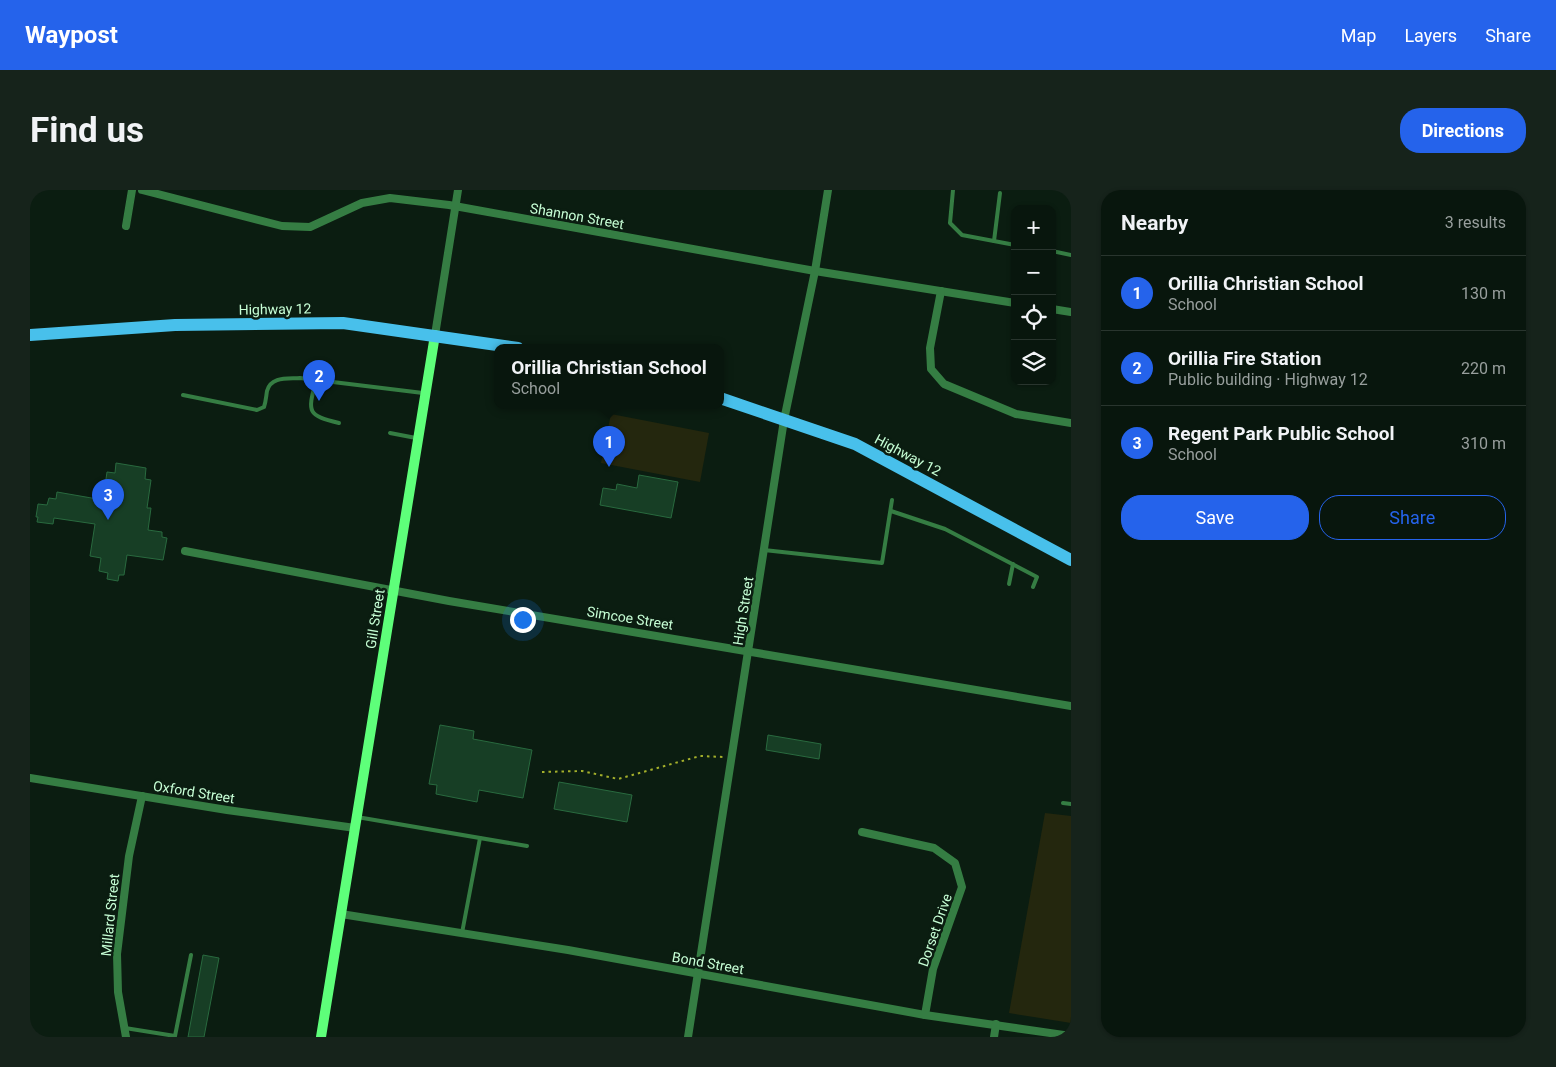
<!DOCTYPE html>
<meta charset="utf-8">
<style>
body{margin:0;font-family:Roboto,sans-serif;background:#16231b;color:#f1f3f6}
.controls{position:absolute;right:15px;top:15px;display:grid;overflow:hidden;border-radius:10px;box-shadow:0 1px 4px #0004}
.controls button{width:45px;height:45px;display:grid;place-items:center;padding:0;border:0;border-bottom:1px solid #29352e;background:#08160d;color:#f1f3f6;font:25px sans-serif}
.you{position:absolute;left:492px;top:429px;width:18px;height:18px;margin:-12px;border:4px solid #fff;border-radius:50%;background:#1a73e8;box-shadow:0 0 0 8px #1a73e833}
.badge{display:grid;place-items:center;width:32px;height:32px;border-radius:50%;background:#2563eb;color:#fff;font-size:16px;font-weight:700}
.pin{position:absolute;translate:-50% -41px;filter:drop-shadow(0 1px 2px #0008)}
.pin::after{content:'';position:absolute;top:26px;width:18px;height:15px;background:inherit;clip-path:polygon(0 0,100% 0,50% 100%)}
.popup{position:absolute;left:464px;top:154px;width:230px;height:65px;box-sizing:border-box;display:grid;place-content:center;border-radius:10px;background:#08160d;filter:drop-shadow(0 1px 4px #0005);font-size:16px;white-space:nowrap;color:#989f9d}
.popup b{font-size:19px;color:#f1f3f6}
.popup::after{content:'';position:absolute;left:50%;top:100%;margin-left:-10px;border:10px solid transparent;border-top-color:#08160d}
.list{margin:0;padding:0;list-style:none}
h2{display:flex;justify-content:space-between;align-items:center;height:65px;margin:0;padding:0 20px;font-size:21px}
h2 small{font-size:16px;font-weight:400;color:#989f9d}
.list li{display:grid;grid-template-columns:32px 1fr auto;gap:15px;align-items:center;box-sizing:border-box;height:75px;padding:0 20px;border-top:1px solid #29352e}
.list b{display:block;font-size:19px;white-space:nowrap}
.list p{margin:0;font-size:16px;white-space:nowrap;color:#989f9d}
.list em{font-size:16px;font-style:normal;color:#989f9d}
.actions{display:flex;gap:10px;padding:15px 20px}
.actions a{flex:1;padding:11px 0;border:1px solid #2563eb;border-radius:20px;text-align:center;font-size:18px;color:#2563eb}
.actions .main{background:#2563eb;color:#fff}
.icon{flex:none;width:28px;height:28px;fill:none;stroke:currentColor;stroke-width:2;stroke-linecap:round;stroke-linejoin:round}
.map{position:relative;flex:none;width:1041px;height:847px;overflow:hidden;border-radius:20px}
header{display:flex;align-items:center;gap:30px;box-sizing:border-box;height:70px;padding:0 25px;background:#2563eb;color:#fff}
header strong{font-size:24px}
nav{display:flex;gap:28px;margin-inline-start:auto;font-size:18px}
.intro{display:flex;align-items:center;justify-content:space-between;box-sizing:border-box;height:120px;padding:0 30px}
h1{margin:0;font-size:35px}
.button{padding:12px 22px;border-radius:20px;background:#2563eb;color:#fff;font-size:18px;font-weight:700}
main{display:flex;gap:30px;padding:0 30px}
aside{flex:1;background:#08160d;border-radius:20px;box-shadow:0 1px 4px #0004}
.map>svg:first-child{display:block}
</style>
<header>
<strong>Waypost</strong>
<nav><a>Map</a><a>Layers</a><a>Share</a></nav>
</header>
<div class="intro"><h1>Find us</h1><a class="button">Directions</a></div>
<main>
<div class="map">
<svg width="1041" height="847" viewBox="0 0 1041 847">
<rect width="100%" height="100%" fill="#0b1d11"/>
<g fill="#24270e">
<polygon points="581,224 679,243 670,292 571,273"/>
<polygon points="1015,623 1041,626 1041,833 979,823"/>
</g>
<g fill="#173e25" stroke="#296a3f">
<polygon points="86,273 116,278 115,289 121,290 117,318 121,318 118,340 132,342 132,347 137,348 133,370 97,365 94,385 89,385 88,391 77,389 78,383 69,381 71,368 60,366 65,334 24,328 23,334 7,332 8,327 6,327 8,314 17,315 19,308 26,309 27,302 73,310 77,282 85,283"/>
<polygon points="609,285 648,292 641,328 570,315 573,298 586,300 587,294 607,298"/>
<polygon points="410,535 444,541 443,549 502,560 493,608 449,600 447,612 406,604 407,595 399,594"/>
<polygon points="738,545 791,554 789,569 736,560"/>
<polygon points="529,592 602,605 597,632 524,619"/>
<polygon points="173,765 189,768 174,847 158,847"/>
</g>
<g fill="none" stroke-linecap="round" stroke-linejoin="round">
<polyline stroke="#a3af2b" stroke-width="2" stroke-dasharray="2.5 4" stroke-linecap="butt" points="512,582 552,581 588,589 670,566 695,567"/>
<g stroke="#357d43" stroke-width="4">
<polyline points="923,0 920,33 932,45 985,55"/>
<polyline points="964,51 970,3"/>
<polyline points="1022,61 1041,65"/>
<path d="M286 190C278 222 276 225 309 233"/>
<path d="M153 205 227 220 234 217C236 211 236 207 237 201 241 186 258 189 270 188L393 203"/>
<polyline points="360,243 386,248"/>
<polyline points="861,321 915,339 1007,387 1003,397"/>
<polyline points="734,360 852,373 862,310"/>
<polyline points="979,394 983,374"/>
<polyline points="1033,613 1041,614"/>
<polyline points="327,627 497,656"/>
<polyline points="432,743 450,648"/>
<polyline points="95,838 145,846 161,765"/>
</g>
<g stroke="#357d43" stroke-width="8">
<polyline points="112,0 252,36 280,37 332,13 360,8 419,15 785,81 985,113"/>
<polyline points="96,36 102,0"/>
<polyline points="911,101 900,158 901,179 914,194 986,224 1041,233"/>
<polyline points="1022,119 1041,122"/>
<polyline points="405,145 428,0"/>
<polyline points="155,361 419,411 1041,516"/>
<polyline points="0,588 197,620 325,638"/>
<polyline points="832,642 904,658 925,673 932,697 903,779 895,825"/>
<polyline points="311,724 538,760 895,825 1041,846"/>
<polyline points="96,847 88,802 87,764 99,666 112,606"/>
<polyline points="658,847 754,230 785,81 798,0"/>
<polyline points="964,847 966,834"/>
</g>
<polyline stroke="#5eff7a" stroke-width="10" points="291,847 405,145"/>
<g stroke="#48c0eb" stroke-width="12">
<polyline points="0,145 145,135 313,133 488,158"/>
<polyline points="690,208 825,254 1041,370"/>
</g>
</g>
<g text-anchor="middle" stroke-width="5" stroke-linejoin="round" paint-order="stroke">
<g font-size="14" fill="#c7ffd6" stroke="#0b1d11">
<text transform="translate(547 26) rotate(10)" y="5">Shannon Street</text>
<text transform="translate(245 119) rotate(-1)" y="5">Highway 12</text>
<text transform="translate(878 265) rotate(28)" y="5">Highway 12</text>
<text transform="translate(713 421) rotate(-81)" y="5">High Street</text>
<text transform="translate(600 428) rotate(9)" y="5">Simcoe Street</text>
<text transform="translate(345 429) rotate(-81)" y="5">Gill Street</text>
<text transform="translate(164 602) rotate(9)" y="5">Oxford Street</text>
<text transform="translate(80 725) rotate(-84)" y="5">Millard Street</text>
<text transform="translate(905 740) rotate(-71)" y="5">Dorset Drive</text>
<text transform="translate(678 773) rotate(10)" y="5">Bond Street</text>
</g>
</g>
</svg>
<div class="controls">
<button>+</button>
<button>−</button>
<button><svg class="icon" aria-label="locate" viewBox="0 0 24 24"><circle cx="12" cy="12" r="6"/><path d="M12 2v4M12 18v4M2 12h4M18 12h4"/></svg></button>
<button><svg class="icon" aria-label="layers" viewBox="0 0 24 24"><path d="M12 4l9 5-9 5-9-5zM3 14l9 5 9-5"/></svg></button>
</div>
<div class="you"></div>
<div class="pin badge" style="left:579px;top:277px">1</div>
<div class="popup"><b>Orillia Christian School</b>School</div>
<div class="pin badge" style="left:289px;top:211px">2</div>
<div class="pin badge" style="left:78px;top:330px">3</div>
</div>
<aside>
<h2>Nearby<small>3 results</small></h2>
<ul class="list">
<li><span class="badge">1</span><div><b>Orillia Christian School</b><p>School</p></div><em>130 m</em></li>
<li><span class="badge">2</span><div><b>Orillia Fire Station</b><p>Public building · Highway 12</p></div><em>220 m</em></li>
<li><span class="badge">3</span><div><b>Regent Park Public School</b><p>School</p></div><em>310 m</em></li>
</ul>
<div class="actions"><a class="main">Save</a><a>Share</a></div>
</aside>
</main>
